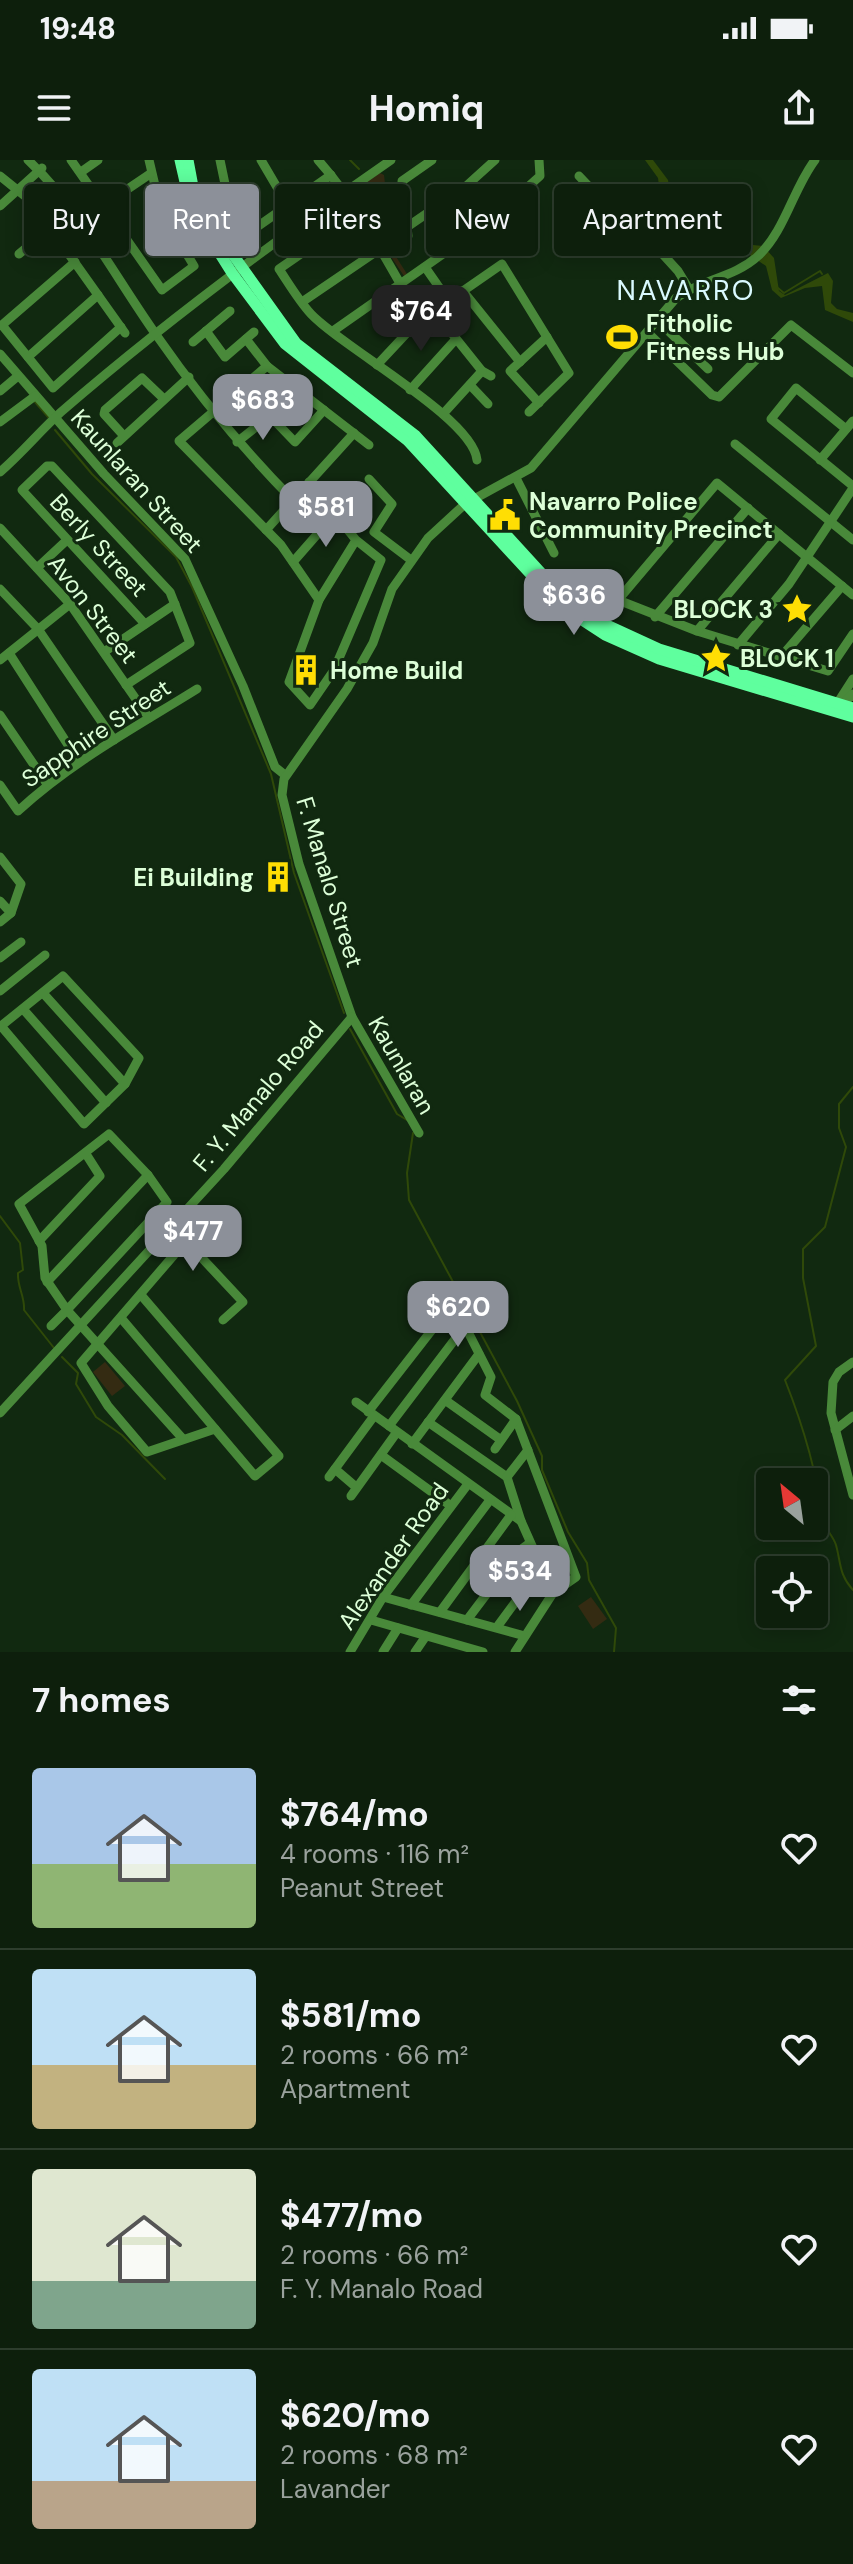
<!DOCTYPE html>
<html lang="en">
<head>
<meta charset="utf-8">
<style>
  body { margin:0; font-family:"DM Sans",sans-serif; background:#1b2c1a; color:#f1f3f6; height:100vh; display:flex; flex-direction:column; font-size:30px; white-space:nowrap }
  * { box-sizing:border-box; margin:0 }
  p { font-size:26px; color:#9aa29d }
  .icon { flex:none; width:44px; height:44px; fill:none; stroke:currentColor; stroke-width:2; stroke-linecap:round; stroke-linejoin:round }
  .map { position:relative; height:1492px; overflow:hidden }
  .sheet { display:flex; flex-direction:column; background:#0d1f0c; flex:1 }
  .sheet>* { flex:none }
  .hud { position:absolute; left:24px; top:24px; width:806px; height:72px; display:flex; gap:16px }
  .needle { width:52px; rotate:331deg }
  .controls { position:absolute; left:756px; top:1308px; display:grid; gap:16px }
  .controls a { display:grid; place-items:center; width:72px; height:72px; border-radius:8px; background:#0d1f0c; box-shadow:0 4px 20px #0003,0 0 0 2px #2d3d2d; font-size:40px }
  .price { position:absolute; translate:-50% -68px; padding:0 18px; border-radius:16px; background:#8c9099; color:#fff; font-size:26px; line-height:52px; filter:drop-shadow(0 2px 4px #0008) }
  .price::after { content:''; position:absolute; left:50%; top:48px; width:24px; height:18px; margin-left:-12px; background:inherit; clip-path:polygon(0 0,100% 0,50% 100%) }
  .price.selected { background:#222; color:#fff }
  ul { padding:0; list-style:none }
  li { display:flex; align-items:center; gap:24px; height:200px; padding:0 32px }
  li+li { border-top:2px solid #2d3d2d }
  li span { display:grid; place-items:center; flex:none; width:224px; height:160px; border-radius:8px; color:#555 }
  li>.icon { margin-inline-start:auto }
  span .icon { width:96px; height:96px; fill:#fffc; stroke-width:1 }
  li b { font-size:34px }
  h2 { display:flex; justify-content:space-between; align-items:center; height:96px; padding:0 32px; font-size:34px }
  .chip { padding:0 28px; border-radius:8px; background:#0d1f0c; box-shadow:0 4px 20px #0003,0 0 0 2px #2d3d2d; font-size:28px; line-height:72px }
  .chip.selected { background:#8c9099; color:#fff }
  .status { display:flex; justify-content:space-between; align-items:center; height:56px; padding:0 40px; background:#0d1f0c; direction:ltr }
  .status svg { height:22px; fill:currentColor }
  header { display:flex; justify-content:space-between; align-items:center; height:104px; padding:0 32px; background:#0d1f0c; font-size:36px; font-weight:800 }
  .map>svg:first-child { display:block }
</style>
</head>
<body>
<div class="status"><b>19:48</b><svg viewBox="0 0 49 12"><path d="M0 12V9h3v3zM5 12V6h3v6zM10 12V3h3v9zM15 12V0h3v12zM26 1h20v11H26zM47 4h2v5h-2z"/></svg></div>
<header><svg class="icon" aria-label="menu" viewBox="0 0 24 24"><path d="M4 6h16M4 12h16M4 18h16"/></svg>Homiq<svg class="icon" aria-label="share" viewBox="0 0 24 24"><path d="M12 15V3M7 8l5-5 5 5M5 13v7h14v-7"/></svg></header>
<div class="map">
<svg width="853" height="1492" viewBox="0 0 853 1492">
  <rect width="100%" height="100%" fill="#112910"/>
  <g fill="#342b12">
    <polygon points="380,13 384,15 393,92 407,114 404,116 351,37 351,33"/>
    <polygon points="105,1202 125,1226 112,1236 93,1212"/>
    <polygon points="591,1437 607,1459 593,1469 578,1446"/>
  </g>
  <polygon fill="#2f4909" points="645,0 653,0 668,20 671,37 715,70 743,84 763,86 774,98 779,131 785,135 828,113 833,121 831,143 837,149 853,153 853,162 825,150 822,126 805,128 781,138 772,130 766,106 696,58 661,41 658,18"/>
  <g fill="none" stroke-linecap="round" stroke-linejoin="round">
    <g stroke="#2f4909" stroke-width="2">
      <polyline points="350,0 359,9"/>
      <polyline points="694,51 726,76 750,84"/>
      <polyline points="778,128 784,133 820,111 822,114"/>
      <polyline points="35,242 48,257"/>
      <polyline points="55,270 92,314 176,397 192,427 271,614 294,713 344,853"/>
      <polyline points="350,869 397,954 407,960"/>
      <path d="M853 927 839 944V968L846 987 825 1067 803 1089V1118L816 1186 785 1220C802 1263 817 1312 822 1357 823 1367 833 1375 836 1385 841 1403 839 1415 853 1430"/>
      <polyline points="413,973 407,1013 409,1040 517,1241 542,1296 542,1310 568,1372 587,1403 589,1420 616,1468 614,1492"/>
      <path d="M0 1056 20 1083 23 1110 18 1113C17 1127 25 1136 24 1150L54 1188"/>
      <polyline points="62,1197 78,1213 76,1224 96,1257 122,1275 165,1319"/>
    </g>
    <g stroke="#49893a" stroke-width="9">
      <path d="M28 0C81 50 115 117 157 176 198 235 243 289 293 340"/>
      <polyline points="71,0 162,130 194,106 161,51 149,0"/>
      <polyline points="220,0 225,24 254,69 331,15"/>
      <polyline points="261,0 288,46"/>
      <path d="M318 0C361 48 390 108 423 163L446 166 482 211 491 216"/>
      <polyline points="81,12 98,0"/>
      <polyline points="0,16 31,41 125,173"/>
      <polyline points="579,16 618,57 647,77 678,111 689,129"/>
      <polyline points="104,45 150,14"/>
      <polyline points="0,46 42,8"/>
      <path d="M357 55 279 109C289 124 299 141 311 154 343 188 473 258 477 300"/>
      <polyline points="407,67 464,28 495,0"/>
      <polyline points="408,76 402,21 432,0"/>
      <polyline points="19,94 50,68"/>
      <polyline points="75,102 2,165 53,228 121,167"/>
      <polyline points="425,107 441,130 463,131 520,202"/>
      <polyline points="463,131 502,104 569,213 529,252"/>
      <polyline points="302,142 380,89"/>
      <polyline points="657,160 708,209"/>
      <polyline points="206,171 225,197 254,172"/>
      <polyline points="333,171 490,61 540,16 539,0"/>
      <polyline points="647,172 712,235 719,237 791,165 853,213"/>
      <polyline points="246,179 267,206 369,285"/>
      <polyline points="193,182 230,151"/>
      <polyline points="0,194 104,314 185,399 243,526 275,607 285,615"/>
      <polyline points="28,197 98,135"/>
      <polyline points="377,205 420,159"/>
      <polyline points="267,206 179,281 281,385 319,440"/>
      <polyline points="470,225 488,244"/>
      <polyline points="410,230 456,179"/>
      <polyline points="0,231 18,216"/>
      <polyline points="539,243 510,211 547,177"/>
      <polyline points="443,254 482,211"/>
      <polyline points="0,262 35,236"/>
      <polyline points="846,269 796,228 771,259 853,326"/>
      <polyline points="124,276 104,254 105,250 142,218 164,239"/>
      <polyline points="237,282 270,256 295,282 324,250"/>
      <polyline points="117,283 189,217"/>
      <polyline points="735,284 853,380"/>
      <polyline points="820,300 853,261"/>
      <path d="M0 312C22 293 40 271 61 252 166 161 277 79 391 0"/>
      <polyline points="516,318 554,393"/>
      <polyline points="369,319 392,344 374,372 411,400"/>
      <polyline points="309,322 356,380 381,400 334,510 310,545 289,522 319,440 356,380"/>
      <polyline points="0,368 70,444 149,558"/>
      <polyline points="266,370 354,273"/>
      <polyline points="293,402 335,354"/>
      <polyline points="37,408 67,380"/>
      <polyline points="0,429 38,469 114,580"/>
      <polyline points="853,435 717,323 618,440 697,471 828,511 853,474"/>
      <polyline points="655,457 748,348"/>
      <polyline points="697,471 779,374"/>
      <polyline points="738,485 789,424 853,328"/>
      <polyline points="104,492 175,444"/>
      <polyline points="9,493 79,602"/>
      <polyline points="781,497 842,426"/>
      <polyline points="0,500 70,444"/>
      <polyline points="126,525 190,483 170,432 52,306 47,306 22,330 145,464"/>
      <polyline points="835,547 853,519"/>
      <polyline points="839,548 853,534"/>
      <polyline points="0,555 47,624"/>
      <path d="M0 625 18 651C71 602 136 567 197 529"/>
      <polyline points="0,697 21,724 11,753 0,762"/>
      <polyline points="0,741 11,753"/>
      <polyline points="0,798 21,782"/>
      <polyline points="0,831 45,795"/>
      <polyline points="43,833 125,924"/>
      <polyline points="23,849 106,943"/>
      <polyline points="0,866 1,866 84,964 125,924 139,898 63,816 1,866"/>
      <path d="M419 973 352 857 299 704 282 635 284 619 347 529 373 483 392 429 428 378 465 344 531 308 676 138C702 119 734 118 758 96 785 71 793 29 815 0"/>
      <polyline points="172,1066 243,1142 223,1160"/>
      <polyline points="39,1081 100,1016 86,994"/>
      <polyline points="174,1095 81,1203 108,1246 147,1292 215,1269"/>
      <polyline points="47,1122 148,1015"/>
      <polyline points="423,1135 442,1153"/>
      <polyline points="121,1158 255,1316 279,1296 141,1135"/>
      <polyline points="51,1166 67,1150 167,1042 148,1015 109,974 19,1044 42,1086 45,1118 67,1150 183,1279"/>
      <polyline points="853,1202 839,1212 833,1222 831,1253 853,1335"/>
      <polyline points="445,1240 501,1280"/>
      <polyline points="356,1242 521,1361"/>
      <polyline points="368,1252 449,1148 465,1166 491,1217 485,1235 516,1259 576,1417 553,1433 515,1492"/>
      <polyline points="0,1253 224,1009 352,857"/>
      <polyline points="428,1262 507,1317 521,1361 553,1433"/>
      <polyline points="389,1266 465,1166"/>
      <polyline points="835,1270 853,1256"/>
      <polyline points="412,1284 479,1194"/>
      <polyline points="495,1289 516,1259"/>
      <polyline points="381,1295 451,1346"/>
      <polyline points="335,1309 356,1327"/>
      <polyline points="329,1317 374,1256"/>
      <polyline points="507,1317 528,1290"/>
      <polyline points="351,1336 397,1272"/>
      <polyline points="383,1437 525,1476"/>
      <polyline points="411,1445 490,1340"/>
      <polyline points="440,1452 511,1355"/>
      <polyline points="371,1460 483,1492"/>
      <polyline points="467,1460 519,1391 530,1383"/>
      <polyline points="497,1467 530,1422 544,1415"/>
      <polyline points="350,1492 383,1437 468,1324"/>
      <polyline points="383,1492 398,1468"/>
      <polyline points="415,1492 426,1476"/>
    </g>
    <g stroke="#5fff9e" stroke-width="11">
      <polyline points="180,0 191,48 232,113 285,184 408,281 559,445 605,475 659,499 853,557"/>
      <polyline points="188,0 194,32 204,54 296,183 415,275 564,438 609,466 659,489 853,548"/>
    </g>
  </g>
  <defs>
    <symbol id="stadium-bare" viewBox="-9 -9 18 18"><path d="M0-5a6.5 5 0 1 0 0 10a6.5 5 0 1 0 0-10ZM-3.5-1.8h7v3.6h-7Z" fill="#ffde04" stroke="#112910" stroke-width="2.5" paint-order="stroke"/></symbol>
    <symbol id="civic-bare" viewBox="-9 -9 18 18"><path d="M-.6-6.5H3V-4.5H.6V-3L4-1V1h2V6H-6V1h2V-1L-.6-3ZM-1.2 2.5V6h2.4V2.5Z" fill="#ffde04" stroke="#112910" stroke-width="2.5" paint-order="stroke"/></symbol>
    <symbol id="sight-bare" viewBox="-9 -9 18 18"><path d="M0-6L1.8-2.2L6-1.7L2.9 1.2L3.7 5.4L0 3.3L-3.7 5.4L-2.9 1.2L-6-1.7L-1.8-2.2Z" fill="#ffde04" stroke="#112910" stroke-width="2.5" paint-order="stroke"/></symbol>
    <symbol id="building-bare" viewBox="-9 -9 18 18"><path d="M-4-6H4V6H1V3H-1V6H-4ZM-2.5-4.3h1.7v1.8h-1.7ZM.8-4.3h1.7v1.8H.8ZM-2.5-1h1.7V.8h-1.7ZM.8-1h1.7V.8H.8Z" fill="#ffde04" stroke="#112910" stroke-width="2.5" paint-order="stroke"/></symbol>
  </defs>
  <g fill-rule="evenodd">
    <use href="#stadium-bare" x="600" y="155" width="44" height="44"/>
    <use href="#civic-bare" x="483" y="333" width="44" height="44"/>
    <use href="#sight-bare" x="775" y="427" width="44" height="44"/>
    <use href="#sight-bare" x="694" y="476" width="44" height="44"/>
    <use href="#building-bare" x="284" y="488" width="44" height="44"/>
    <use href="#building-bare" x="256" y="695" width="44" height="44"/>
  </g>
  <g text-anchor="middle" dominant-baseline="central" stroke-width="6" stroke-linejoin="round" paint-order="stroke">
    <g font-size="24" font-weight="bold" fill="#ddffd8" stroke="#112910" text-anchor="start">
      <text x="646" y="163">Fitholic<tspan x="646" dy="28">Fitness Hub</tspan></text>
      <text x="529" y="341">Navarro Police<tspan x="529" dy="28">Community Precinct</tspan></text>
      <text x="773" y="449" text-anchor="end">BLOCK 3</text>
      <text x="740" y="498">BLOCK 1</text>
      <text x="330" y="510">Home Build</text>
      <text x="254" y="717" text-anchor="end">Ei Building</text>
    </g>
    <g font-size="24" fill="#ddffd8" stroke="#112910">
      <text transform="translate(137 321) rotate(48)">Kaunlaran Street</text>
      <text transform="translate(99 385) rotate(47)">Berly Street</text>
      <text transform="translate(93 449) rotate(52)">Avon Street</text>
      <text transform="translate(96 573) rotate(-34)">Sapphire Street</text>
      <text transform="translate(330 722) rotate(73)">F. Manalo Street</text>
      <text transform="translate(402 905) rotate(60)">Kaunlaran</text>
      <text transform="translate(258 936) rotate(-50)">F. Y. Manalo Road</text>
      <text transform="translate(393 1396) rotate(-55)">Alexander Road</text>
    </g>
    <g font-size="28" letter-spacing="2" fill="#dafaff" stroke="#112910">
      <text x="686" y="130">NAVARRO</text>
    </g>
  </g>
</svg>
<div class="controls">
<a><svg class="needle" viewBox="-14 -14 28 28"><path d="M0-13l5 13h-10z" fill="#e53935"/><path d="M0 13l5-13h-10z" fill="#9aa29d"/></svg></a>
<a><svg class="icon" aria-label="locate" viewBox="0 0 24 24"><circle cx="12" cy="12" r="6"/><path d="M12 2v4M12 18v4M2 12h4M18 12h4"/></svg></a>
</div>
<b class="price selected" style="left:421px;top:193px">$764</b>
<b class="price" style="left:263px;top:282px">$683</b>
<b class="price" style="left:326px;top:389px">$581</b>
<b class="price" style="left:574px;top:477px">$636</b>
<b class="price" style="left:193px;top:1113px">$477</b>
<b class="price" style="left:458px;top:1189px">$620</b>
<b class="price" style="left:520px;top:1453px">$534</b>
<div class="hud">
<a class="chip">Buy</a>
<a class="chip selected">Rent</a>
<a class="chip">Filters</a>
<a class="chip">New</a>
<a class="chip">Apartment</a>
</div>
</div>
<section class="sheet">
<h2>7 homes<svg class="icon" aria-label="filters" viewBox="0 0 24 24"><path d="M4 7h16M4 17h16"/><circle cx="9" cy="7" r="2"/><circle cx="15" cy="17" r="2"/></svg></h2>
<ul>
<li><span style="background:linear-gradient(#a9c7e8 60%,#8fb573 0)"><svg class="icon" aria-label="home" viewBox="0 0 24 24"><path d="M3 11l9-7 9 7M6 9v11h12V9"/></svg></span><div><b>$764/mo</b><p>4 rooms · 116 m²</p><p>Peanut Street</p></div><svg class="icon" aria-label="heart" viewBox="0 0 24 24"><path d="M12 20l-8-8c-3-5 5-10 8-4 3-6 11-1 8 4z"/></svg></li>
<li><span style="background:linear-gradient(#bfe0f5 60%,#c2b280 0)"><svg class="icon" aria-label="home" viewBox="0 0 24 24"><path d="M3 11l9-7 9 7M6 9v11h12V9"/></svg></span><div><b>$581/mo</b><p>2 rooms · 66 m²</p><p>Apartment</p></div><svg class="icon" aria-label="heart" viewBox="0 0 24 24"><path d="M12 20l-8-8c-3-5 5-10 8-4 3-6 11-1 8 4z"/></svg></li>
<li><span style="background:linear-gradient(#dfe7d0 70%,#7fa58c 0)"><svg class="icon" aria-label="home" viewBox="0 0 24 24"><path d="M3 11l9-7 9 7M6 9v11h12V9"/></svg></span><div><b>$477/mo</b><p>2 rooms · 66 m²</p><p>F. Y. Manalo Road</p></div><svg class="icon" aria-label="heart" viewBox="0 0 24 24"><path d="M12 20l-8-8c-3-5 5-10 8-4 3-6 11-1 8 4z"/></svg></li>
<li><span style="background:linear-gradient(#bfe0f5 70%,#b9a48a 0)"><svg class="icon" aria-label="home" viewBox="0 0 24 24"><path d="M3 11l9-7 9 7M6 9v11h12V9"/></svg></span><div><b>$620/mo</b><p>2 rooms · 68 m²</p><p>Lavander</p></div><svg class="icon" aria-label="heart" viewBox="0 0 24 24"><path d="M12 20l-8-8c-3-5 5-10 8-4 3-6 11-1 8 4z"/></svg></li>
</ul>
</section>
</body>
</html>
